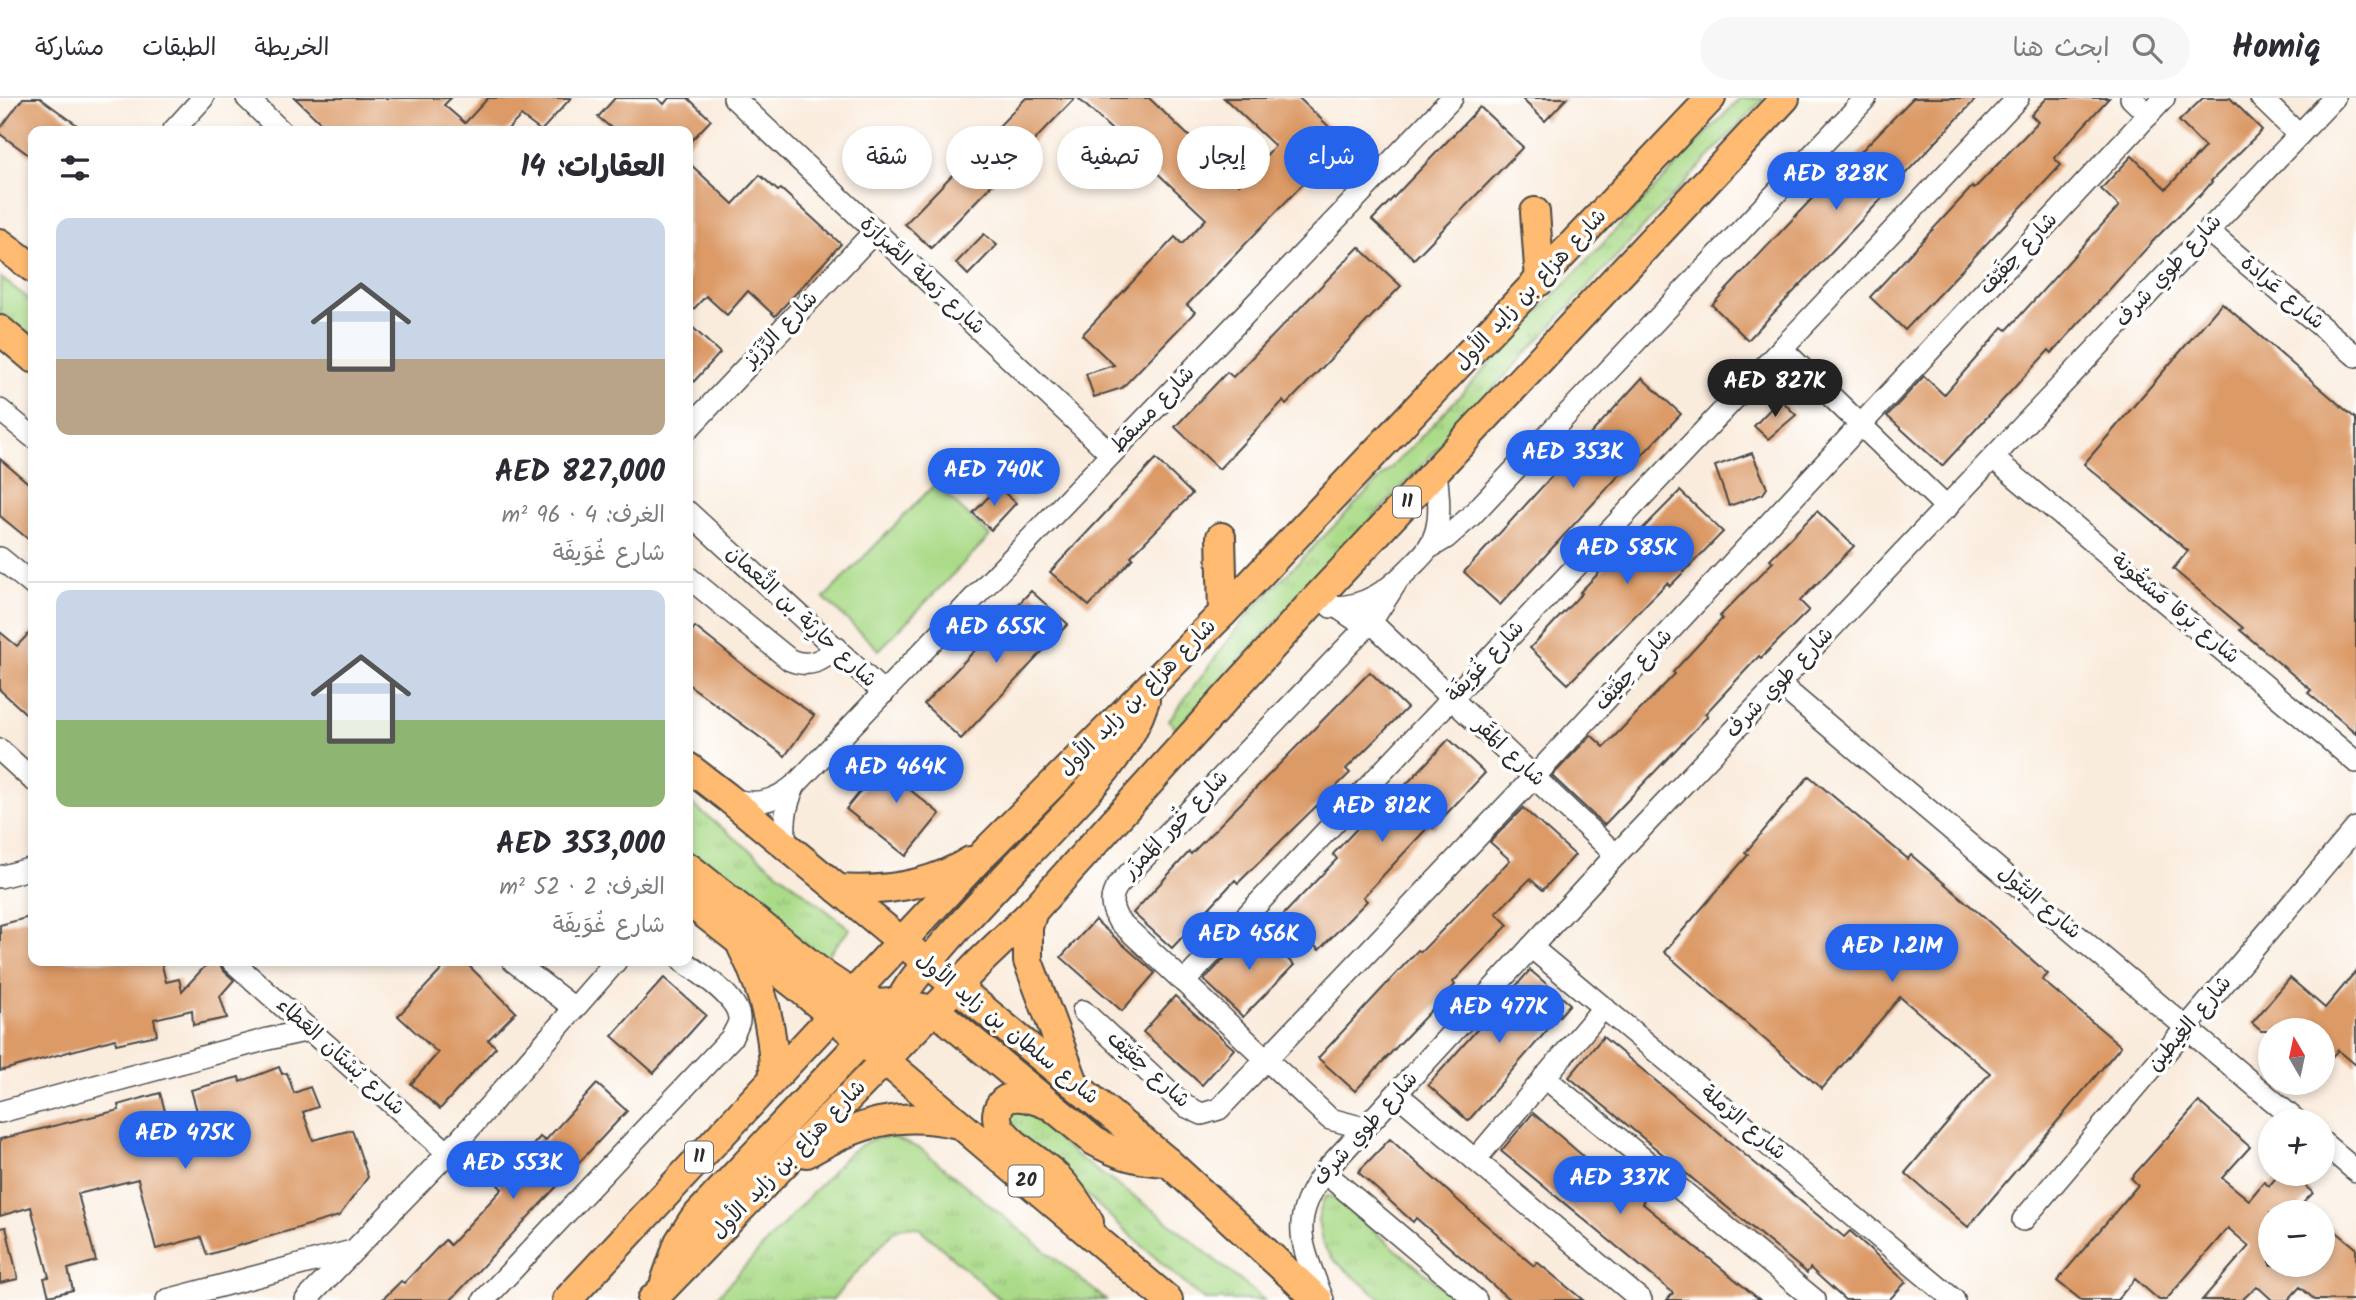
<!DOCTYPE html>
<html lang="ar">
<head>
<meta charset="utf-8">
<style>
  body { margin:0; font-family:Kalam,"Playpen Sans Arabic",sans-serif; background:#f7f7f7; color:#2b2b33; direction:rtl; height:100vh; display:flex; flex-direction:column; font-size:26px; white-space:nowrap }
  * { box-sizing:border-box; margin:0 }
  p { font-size:23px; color:#7c7c81 }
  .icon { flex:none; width:38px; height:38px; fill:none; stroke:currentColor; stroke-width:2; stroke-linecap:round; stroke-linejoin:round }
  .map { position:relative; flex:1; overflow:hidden; direction:ltr }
  .sheet { position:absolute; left:28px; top:28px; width:665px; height:840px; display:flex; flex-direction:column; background:#fff; border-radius:14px; box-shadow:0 4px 10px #0003; direction:rtl }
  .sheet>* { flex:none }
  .guide { position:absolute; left:714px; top:28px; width:665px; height:63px; direction:rtl; display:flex; gap:14px }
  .needle { width:46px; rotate:351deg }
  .controls { position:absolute; left:2258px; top:920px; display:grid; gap:14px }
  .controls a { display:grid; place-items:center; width:77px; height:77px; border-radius:50%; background:#fff; box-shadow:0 4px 10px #0003; font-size:35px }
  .price { position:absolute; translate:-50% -60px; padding:0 16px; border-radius:24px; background:#2563eb; color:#fff; font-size:23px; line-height:46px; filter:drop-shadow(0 2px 4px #0008) }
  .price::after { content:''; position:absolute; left:50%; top:42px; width:21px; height:16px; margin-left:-10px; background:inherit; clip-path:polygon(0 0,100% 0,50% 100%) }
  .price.active { background:#222; color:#fff }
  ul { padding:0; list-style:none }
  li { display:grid; align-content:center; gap:14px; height:371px; padding:0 28px }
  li+li { border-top:2px solid #e1e1e2 }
  li span { display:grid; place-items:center; height:217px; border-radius:14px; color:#555 }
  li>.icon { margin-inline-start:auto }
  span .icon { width:126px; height:126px; fill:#fffc; stroke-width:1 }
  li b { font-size:30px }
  h2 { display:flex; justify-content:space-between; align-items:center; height:84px; padding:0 28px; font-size:30px }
  .pill { padding:0 24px; border-radius:32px; background:#fff; box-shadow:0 4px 10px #0003; font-size:24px; line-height:63px }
  .pill.active { background:#2563eb; color:#fff }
  header { display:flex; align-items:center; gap:42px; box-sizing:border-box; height:98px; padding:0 35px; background:#fff; border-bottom:2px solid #e1e1e2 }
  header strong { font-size:33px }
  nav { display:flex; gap:38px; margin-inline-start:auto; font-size:24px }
  .search { width:490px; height:63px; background:#f7f7f7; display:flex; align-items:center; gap:18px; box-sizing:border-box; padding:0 24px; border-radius:38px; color:#7c7c81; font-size:26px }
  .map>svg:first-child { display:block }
</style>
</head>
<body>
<header>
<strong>Homiq</strong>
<div class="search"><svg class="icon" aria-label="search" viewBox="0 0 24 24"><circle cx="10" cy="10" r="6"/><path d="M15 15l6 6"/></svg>ابحث هنا</div>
<nav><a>الخريطة</a><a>الطبقات</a><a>مشاركة</a></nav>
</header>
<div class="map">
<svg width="2356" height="1202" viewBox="0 0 2356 1202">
  <defs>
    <pattern id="grass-tufts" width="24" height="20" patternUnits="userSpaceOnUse" patternTransform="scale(1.75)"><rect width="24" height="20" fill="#abdb89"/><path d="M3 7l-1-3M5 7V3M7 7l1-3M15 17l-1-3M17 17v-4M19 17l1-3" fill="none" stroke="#93bc76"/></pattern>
  </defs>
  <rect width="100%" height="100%" fill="#fff"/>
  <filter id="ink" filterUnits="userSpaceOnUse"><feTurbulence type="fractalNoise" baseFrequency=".0143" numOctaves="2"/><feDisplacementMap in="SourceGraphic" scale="14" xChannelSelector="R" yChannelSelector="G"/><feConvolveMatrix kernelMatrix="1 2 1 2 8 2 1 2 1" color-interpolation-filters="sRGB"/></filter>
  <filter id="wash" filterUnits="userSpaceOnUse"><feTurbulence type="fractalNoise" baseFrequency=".00686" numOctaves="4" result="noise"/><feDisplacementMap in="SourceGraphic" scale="28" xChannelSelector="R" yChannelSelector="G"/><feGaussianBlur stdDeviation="1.57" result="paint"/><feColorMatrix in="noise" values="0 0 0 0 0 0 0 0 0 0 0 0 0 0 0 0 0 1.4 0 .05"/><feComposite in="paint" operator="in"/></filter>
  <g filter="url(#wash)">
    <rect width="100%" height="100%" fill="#faecdd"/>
    <g fill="url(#grass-tufts)" stroke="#6b835a" stroke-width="2">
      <polygon points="1740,0 1764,0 1176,631 1169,622 1248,516 1418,342"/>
      <polygon points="0,179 33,204 33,244 0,216"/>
      <polygon points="688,703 850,831 824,861 688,754"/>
      <path d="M1009 1010H1021L1082 1062 1160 1117 1264 1202H1204C1137 1146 1075 1084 1009 1027Z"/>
      <path d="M892 1039 921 1051 1106 1202H1001L919 1130C907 1127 900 1128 891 1136L832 1202H714L848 1056 871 1041Z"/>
      <polygon points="1327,1098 1333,1099 1457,1202 1382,1202 1334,1162 1327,1153 1322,1144 1318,1122 1323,1102"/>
    </g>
    <polygon fill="#abdb89" stroke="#6b835a" stroke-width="2" points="935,386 990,438 879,552 824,500"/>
    <g id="blocks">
      <g fill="#db9a66">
        <polygon points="23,0 40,0 85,33 33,33 33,60 0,36 0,31"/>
        <polygon points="295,0 451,0 444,7 465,25 488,0 571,0 541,33 521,18 506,33 329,33"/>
        <polygon points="615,0 657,0 664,6 669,0 688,0 711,22 688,46 688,33 615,33 598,19"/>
        <polygon points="1026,0 1075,0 931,150 905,126"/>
        <polygon points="1078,0 1149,0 1239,86 1275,48 1224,0 1299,0 1344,43 1187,207 1195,214 1122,290 1094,299 1086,276 1114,267 1082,237 1175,139 1182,146 1206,121"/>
        <polygon points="1521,0 1567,0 1545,23"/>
        <polygon points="1913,0 1977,0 1748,242 1712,207 1836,75 1838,77"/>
        <polygon points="2047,0 2109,0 2054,60 2061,67 1905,232 1870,199 1972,89 1974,91 2038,24 2031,17"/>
        <polygon points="2203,0 2230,0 2262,32 2211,83 2212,84 2199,99 2198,98 2155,141 2052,255 2049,252 1942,368 1887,318 1924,278 1944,297 2003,229 2007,232 2119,108 2101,91 2132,58 2166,91 2205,49 2179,23"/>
        <polygon points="1480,9 1523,49 1414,161 1372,122"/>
        <polygon points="688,64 733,106 760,77 778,93 781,91 841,146 775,218 748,193 727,217 706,198 688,217"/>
        <polygon points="984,136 997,147 968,177 956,165"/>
        <polygon points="1359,149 1401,188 1286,307 1283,303 1219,371 1175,329 1227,274 1233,279"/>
        <polygon points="2222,205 2356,321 2356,635 2308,595 2311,592 2240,532 2243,530 2173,471 2188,453 2084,366"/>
        <polygon points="688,225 720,255 688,290"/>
        <polygon points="1642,280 1681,316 1626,374 1624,372 1500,507 1464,474"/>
        <polygon points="1780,301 1796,317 1768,341 1754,328"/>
        <polygon points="1752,355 1767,390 1763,396 1729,408 1715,368"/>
        <polygon points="0,361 33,389 33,445 0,418"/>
        <polygon points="1156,361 1192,396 1131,458 1133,460 1089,508 1050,474"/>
        <polygon points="998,389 1016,405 991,432 973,415"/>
        <polygon points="1680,393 1723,434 1670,488 1667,485 1568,586 1530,550 1582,495 1580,494"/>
        <polygon points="1817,413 1854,448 1800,503 1809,512 1761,560 1759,558 1705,616 1708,618 1604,727 1552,678 1591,637 1604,649 1675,576 1673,574 1722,521 1720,518 1773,464 1770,461"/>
        <polygon points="1031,493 1068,526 961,641 924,606"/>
        <polygon points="695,529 753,575 814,617 785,658 688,586 688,539"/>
        <polygon points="33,531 33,622 0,592 0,534 17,548"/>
        <polygon points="1370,574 1407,610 1346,671 1350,675 1238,785 1235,782 1172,850 1133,815 1189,754 1191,756"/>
        <polygon points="1449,641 1485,675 1433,730 1430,727 1363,799 1367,803 1319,852 1283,817 1337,761 1333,756 1379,707 1383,711"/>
        <polygon points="911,652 929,669 909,691 940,716 906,758 846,711 881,668 889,675"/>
        <polygon points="1809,678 1908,761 1911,757 1980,816 2048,876 2042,882 2121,948 1968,1129 1905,1075 1990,975 1900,899 1822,991 1664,854 1748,757 1745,755"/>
        <polygon points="1523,710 1575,757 1543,792 1530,781 1496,815 1508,827 1453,884 1455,887 1355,993 1318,960 1418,852 1421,854 1510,762 1490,744"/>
        <polygon points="33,818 33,863 161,863 166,884 179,881 182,893 210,863 218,863 223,872 234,882 220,898 227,920 193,927 192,912 154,921 157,937 116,946 115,941 0,973 0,827"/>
        <polygon points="1095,822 1155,875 1122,913 1061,859"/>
        <polygon points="1254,829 1294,867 1243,919 1204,882"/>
        <polygon points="450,863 464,863 516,914 488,942 496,949 440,1011 411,986 438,955 398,918"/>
        <polygon points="1530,872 1570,906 1468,1023 1428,987"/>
        <polygon points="2356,873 2356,967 2338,952 2322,970 2322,933 2261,933 2252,925 2290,880 2325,910"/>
        <polygon points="664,880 706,917 654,975 612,938"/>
        <polygon points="1175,898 1234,951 1202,987 1143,934"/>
        <polygon points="1603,939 1844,1139 1850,1133 1906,1184 1889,1202 1845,1202 1810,1170 1807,1175 1569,979"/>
        <polygon points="279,969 282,976 287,975 294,995 310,989 318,1009 303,1014 313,1042 352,1032 368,1079 339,1118 207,1157 201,1139 156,1151 138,1081 78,1096 96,1163 68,1171 73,1192 49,1198 44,1180 49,1179 31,1109 0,1118 0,1041 119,1012 118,1007 160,995 173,1042 203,1034 191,992 239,979 240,984"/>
        <polygon points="597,986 627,1013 451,1202 382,1202 401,1183 404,1185 445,1142 450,1147 502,1091 498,1087 540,1039 545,1043"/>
        <polygon points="2199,1004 2250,1049 2222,1080 2249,1102 2264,1084 2269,1088 2279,1076 2292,1076 2313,1095 2293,1115 2270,1115 2270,1167 2322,1167 2322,1135 2328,1127 2356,1150 2356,1202 2315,1202 2300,1189 2288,1202 2272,1202 2257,1188 2242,1202 2202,1202 2249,1148 2228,1130 2166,1202 2159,1202 2135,1181 2117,1202 2081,1202 2057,1183 2138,1087 2131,1080"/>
        <polygon points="1533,1015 1590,1064 1593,1061 1644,1102 1642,1105 1760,1202 1667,1202 1673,1195 1501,1053"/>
        <polygon points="1390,1041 1462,1106 1534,1168 1537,1164 1583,1202 1510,1202 1416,1120 1413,1124 1358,1074"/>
        <polygon points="6,1129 18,1181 0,1185 0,1130"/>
      </g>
    </g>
  </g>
  <g filter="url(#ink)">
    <use href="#blocks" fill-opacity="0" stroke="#4a4846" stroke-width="2"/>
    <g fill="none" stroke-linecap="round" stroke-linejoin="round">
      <defs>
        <g id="minor">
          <polyline points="247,0 281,33"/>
          <polyline points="734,0 1111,356"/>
          <polyline points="2131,0 2149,17"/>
          <polyline points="2261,0 2299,37"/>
          <polyline points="173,33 203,0"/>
          <polyline points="2208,133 2356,258"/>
          <polyline points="1782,251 1947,410"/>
          <polyline points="0,312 33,339"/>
          <polyline points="688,331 874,134"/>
          <polyline points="1993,360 2356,664"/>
          <polyline points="688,414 884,595"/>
          <polyline points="1431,449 1446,440 1471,418 1866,0"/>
          <polyline points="0,460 33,487"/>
          <path d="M688 479 790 562C809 570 822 563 837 550"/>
          <path d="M1331 509C1365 510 1389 492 1411 469 1422 458 1432 449 1436 433 1441 415 1438 392 1436 373"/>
          <polyline points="1337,509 1353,520 1371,524 1616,757"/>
          <polyline points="1779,586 2298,1024"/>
          <polyline points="0,652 33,682"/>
          <path d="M728 700C754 709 775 704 796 686L1452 0"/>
          <path d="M786 749C783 726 785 708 795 687"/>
          <polyline points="0,779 33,770"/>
          <polyline points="1531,849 1954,1202"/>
          <polyline points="232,863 448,1055"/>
          <polyline points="513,863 574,910"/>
          <polyline points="1184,884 2018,0"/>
          <polyline points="1083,913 1185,1008 1202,1016 1219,1011 1534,679 2164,0"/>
          <polyline points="1544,979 1815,1202"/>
          <polyline points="1397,996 1641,1202"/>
          <polyline points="0,1014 268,941 310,932"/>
          <path d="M1364 1030 1330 1021 1118 822C1111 809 1109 800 1118 787L1371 524 1396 485"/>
          <polyline points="2322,1044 2356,1073"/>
          <polyline points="1475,1062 1604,909"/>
          <polyline points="1324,1074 1476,1202"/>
          <polyline points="2023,1122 2356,730"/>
          <polyline points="167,1202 352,1153"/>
          <polyline points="306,1202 448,1055 616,863"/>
          <path d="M484 1202 732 939C734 934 738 928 739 923 741 900 699 875 683 863"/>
          <path d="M1323 1202C1303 1148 1287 1125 1324 1074L1616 757 2334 0"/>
        </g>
        <g id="major">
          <polyline points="1535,114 1540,183"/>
          <polyline points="0,145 33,170"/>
          <polyline points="0,232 33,260"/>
          <polyline points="1221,439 1223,515"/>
          <polyline points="688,669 727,699 1168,1064 1318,1202"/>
          <polyline points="688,769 825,878 852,896 868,900"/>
          <path d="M838 791C884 794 930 788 970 763"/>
          <polyline points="688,803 798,889 1168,1202"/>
          <polyline points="1033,813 1028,829 1028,863 1074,985"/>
          <path d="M742 849C763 890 774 932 774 978"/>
          <path d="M835 917 873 906 894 905 935 912 1094 1043C1118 1057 1140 1063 1168 1064"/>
          <path d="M885 963C889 944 890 924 899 906 909 883 927 866 943 847 979 805 1018 766 1056 726 1091 690 1129 652 1145 602"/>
          <path d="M1046 1006C1031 1000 1005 991 998 1012 996 1018 997 1023 999 1028 1011 1048 1041 1063 1057 1079 1070 1092 1080 1108 1089 1124"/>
          <path d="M807 1055C858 1025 899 1012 958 1026"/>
          <polyline points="665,1184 679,1144 693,1122 875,929"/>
          <polyline points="567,1202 987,752 1223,515 1711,0"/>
          <polyline points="652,1202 981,863 1033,813 1308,509 1785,0"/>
        </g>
      </defs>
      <use href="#minor" stroke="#4a4846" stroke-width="24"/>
      <use href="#major" stroke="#4a4846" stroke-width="32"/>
      <use href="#minor" stroke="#fff" stroke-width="21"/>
      <use href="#major" stroke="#ffbb71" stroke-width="28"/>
    </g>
  </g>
  <g text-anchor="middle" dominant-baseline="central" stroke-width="7" stroke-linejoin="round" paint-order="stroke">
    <g fill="#fff" stroke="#6b6b6b" stroke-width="2">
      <rect x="1393" y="388.5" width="28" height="31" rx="5"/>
      <rect x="685" y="1043.5" width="28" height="31" rx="5"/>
      <rect x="1008.5" y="1067.5" width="35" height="31" rx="5"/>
    </g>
    <g font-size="19" font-weight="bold" fill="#2b2b2b">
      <text x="1407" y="404">11</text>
      <text x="699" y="1059">11</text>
      <text x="1026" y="1083">20</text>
    </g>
    <g font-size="21" fill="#2b2b2b" stroke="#fff">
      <text transform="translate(2019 156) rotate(-47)">شارع حِفَيّف</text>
      <text transform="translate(2169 173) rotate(-47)">شارع طوي شرف</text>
      <text transform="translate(922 178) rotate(43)">شارع رَملة الصَّرَارَة</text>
      <text transform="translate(1531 192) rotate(-47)">شارع هزاع بن زايد الأول</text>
      <text transform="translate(2282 195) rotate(40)">شارع عَرادة</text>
      <text transform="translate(781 232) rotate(-46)">شارع الرِّزَيْز</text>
      <text transform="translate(1153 312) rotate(-46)">شارع مسقط</text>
      <text transform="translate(2175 511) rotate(40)">شارع بَرقا مَشغُونة</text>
      <text transform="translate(801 519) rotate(43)">شارع حارِثة بن النُّعمان</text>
      <text transform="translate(1486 564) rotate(-47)">شارع غُوَيفَة</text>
      <text transform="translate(1634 572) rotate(-47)">شارع حِفَيّف</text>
      <text transform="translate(1780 585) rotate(-46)">شارع طوي شرف</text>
      <text transform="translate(1138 600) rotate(-45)">شارع هزاع بن زايد الأول</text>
      <text transform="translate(1509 655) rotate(43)">شارع المَقَر</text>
      <text transform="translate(1176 727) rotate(-46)">شارع خُور المَمزَر</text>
      <text transform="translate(2039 805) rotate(40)">شارع البَتُول</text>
      <text transform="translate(2190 926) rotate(-50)">شارع الغِيطين</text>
      <text transform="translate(1007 931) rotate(39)">شارع سلطان بن زايد الأول</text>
      <text transform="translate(340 959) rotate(42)">شارع بُسْتَان العَطاء</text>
      <text transform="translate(1148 972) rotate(42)">شارع حِفَيّف</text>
      <text transform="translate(1743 1025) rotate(40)">شارع الرّملة</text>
      <text transform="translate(1366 1031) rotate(-48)">شارع طوي شرف</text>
      <text transform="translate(789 1062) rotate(-46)">شارع هزاع بن زايد الأول</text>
    </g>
  </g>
</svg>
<div class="controls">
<a><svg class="needle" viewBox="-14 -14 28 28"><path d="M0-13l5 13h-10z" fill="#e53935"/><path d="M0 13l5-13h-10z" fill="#7c7c81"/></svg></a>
<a>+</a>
<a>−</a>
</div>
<b class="price" style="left:1836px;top:114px">AED 828K</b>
<b class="price active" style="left:1775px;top:321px">AED 827K</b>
<b class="price" style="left:1573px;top:392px">AED 353K</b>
<b class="price" style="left:994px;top:410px">AED 740K</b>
<b class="price" style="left:1627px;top:488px">AED 585K</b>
<b class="price" style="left:996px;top:567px">AED 655K</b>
<b class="price" style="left:896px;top:707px">AED 464K</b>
<b class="price" style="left:1382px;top:746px">AED 812K</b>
<b class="price" style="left:1249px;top:874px">AED 456K</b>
<b class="price" style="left:1892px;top:886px">AED 1.21M</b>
<b class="price" style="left:1499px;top:947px">AED 477K</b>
<b class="price" style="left:185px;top:1073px">AED 475K</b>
<b class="price" style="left:513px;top:1103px">AED 553K</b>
<b class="price" style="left:1620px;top:1118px">AED 337K</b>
<div class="guide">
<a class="pill active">شراء</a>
<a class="pill">إيجار</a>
<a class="pill">تصفية</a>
<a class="pill">جديد</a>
<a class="pill">شقة</a>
</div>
<section class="sheet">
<h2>العقارات: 14<svg class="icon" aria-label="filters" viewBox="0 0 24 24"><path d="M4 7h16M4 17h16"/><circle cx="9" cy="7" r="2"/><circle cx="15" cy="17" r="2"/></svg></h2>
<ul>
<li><span style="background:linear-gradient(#c9d6e8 65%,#b9a48a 0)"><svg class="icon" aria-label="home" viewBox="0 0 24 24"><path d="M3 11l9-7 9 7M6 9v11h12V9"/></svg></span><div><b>AED 827,000</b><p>الغرف: 4 · 96 m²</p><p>شارع غُوَيفَة</p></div></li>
<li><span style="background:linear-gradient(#c9d6e8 60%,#8fb573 0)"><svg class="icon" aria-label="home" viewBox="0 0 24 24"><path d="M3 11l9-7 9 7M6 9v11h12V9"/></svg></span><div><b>AED 353,000</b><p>الغرف: 2 · 52 m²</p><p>شارع غُوَيفَة</p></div></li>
</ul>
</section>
</div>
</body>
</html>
